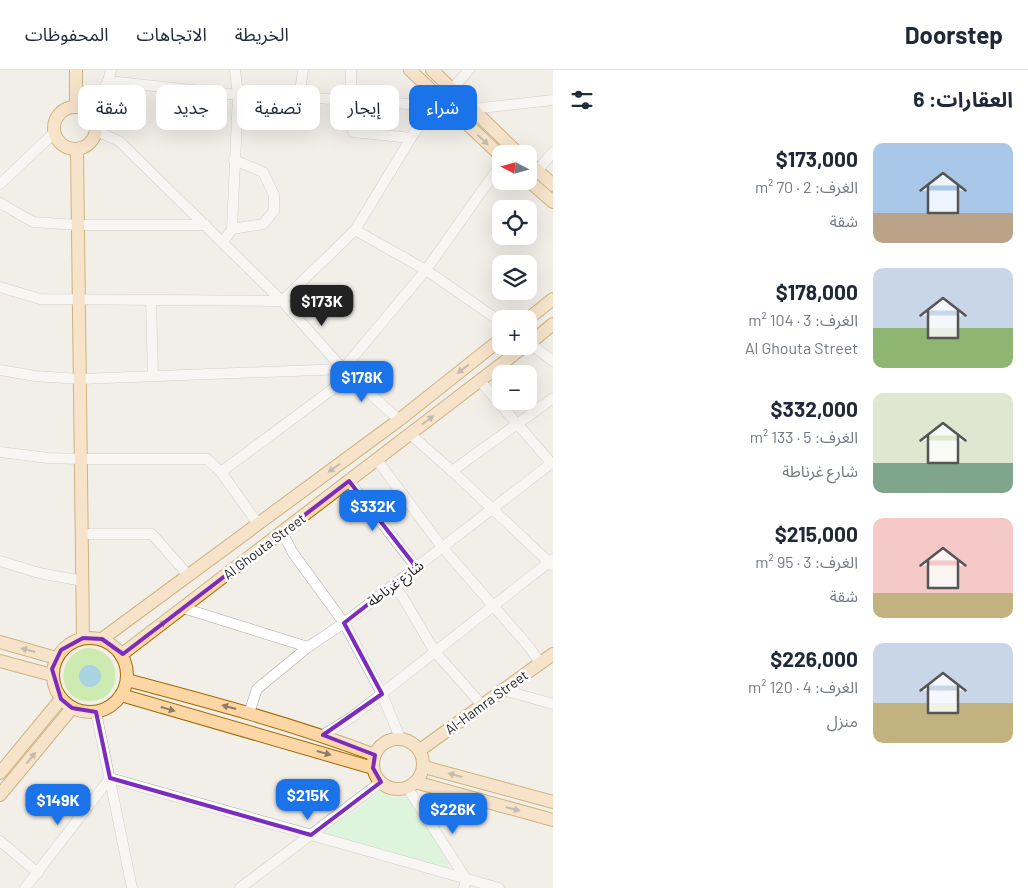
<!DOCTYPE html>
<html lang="ar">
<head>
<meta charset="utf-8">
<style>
  body { margin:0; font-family:Barlow,"Noto Sans Arabic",sans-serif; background:#f6f6f7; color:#1f2937; direction:rtl; height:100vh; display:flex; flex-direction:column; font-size:19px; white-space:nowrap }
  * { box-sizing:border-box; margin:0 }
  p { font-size:16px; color:#747a83 }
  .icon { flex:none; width:28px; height:28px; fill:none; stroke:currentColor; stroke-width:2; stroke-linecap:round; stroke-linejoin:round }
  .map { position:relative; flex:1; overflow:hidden; direction:ltr }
  .panel { display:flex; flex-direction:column; background:#fff; width:475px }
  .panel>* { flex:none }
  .banner { position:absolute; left:15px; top:15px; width:462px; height:45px; direction:rtl; display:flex; gap:10px }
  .needle { width:32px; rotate:276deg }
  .tools { position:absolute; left:492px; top:75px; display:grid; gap:10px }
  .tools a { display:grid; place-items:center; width:45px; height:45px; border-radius:10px; background:#fff; box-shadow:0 5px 20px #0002; font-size:25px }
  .price { position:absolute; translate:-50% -42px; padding:0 11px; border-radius:10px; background:#1a73e8; color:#fff; font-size:16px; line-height:32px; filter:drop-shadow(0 1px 2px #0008) }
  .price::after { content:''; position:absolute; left:50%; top:30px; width:15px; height:11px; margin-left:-8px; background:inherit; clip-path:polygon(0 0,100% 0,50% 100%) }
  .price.active { background:#222; color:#fff }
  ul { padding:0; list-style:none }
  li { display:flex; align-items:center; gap:15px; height:125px; padding:0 15px }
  li span { display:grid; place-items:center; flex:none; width:140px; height:100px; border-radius:10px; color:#555 }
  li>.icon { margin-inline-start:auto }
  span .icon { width:60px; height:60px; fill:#fffc; stroke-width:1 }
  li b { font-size:21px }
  h2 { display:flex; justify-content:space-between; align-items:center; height:60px; padding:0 15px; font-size:21px }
  .tag { padding:0 18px; border-radius:10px; background:#fff; box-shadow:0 5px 20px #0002; font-size:18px; line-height:45px }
  .tag.active { background:#1a73e8; color:#fff }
  header { display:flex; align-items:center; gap:30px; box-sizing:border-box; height:70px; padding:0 25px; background:#fff; border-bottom:1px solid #e0e1e3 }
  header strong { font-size:24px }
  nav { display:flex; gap:28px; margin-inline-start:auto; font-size:18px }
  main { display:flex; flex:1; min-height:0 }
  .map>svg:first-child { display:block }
</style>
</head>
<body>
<header>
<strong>Doorstep</strong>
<nav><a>الخريطة</a><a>الاتجاهات</a><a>المحفوظات</a></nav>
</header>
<main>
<section class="panel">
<h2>العقارات: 6<svg class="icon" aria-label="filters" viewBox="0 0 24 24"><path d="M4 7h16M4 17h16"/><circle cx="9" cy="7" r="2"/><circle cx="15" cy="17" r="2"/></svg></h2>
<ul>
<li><span style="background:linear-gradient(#a9c7e8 70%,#b9a48a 0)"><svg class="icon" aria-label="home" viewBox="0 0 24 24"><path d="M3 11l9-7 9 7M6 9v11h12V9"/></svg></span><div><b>$173,000</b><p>الغرف: 2 · 70 m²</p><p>شقة</p></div></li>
<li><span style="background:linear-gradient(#c9d6e8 60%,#8fb573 0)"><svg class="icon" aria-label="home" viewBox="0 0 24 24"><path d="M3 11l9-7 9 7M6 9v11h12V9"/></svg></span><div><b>$178,000</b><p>الغرف: 3 · 104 m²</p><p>Al Ghouta Street</p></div></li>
<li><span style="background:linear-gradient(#dfe7d0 70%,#7fa58c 0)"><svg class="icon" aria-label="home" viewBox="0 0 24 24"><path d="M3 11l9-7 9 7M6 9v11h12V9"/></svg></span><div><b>$332,000</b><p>الغرف: 5 · 133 m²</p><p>شارع غرناطة</p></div></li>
<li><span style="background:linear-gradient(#f6c9c9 75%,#c2b280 0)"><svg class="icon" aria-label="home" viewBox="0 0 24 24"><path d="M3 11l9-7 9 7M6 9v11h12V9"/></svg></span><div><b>$215,000</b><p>الغرف: 3 · 95 m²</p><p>شقة</p></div></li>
<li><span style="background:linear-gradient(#c9d6e8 60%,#c2b280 0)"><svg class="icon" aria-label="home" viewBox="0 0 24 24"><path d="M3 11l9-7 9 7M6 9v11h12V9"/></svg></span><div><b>$226,000</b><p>الغرف: 4 · 120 m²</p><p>منزل</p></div></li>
</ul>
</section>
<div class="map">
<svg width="553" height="818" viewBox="0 0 553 818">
  <rect width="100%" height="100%" fill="#f2efe9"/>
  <path fill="#cdebb0" d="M86 578C124 578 125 630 91 631 58 633 53 587 86 578Z"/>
  <polygon fill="#c8facc" points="380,721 393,727 412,726 450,799 323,763"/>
  <circle fill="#aad3df" cx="90" cy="606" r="11"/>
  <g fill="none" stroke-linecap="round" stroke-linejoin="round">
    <defs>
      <g id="minor">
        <polyline points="351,0 351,15 359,30 353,62 411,68"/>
        <polyline points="108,11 238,25 359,30 432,36"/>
        <polyline points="452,19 469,0"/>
        <polyline points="299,28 303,0"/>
        <polyline points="439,28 432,36 411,68 355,160 426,200 501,252"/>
        <polyline points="472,39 553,30"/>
        <polyline points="90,44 108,11 111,0"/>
        <polyline points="537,101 553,82"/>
        <polyline points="0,114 54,63"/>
        <polyline points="0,133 33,152 78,155 206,155"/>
        <polyline points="232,159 263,154 274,141 274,125 263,102 234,90"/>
        <polyline points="355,160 282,231 343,299 399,350"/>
        <polyline points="223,172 232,159 238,25 235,0"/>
        <polyline points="0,217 40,229 282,231 119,71 96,61"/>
        <polyline points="151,231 153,306"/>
        <polyline points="529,273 553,291"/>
        <polyline points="0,300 35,306 80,309 343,299 426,200 501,94"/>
        <polyline points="480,311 553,395"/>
        <polyline points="410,364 452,401 553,328"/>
        <polyline points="0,382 48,388 81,389 207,389 221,402 258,454"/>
        <polyline points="377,390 442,477 530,578 540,593"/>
        <polyline points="452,401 553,496"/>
        <polyline points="221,402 334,318 343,299"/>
        <polyline points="349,411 416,497"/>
        <polyline points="282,462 293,483 344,553 382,624 400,668"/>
        <polyline points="82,464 152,464 188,505"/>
        <polyline points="0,491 39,503 83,511"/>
        <polyline points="393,515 402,526 435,582 482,635"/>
        <polyline points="183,538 308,577"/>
        <polyline points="503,620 553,634"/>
        <polyline points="96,642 132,818"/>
        <polyline points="249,643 257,619 308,577 344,553 553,392"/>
        <polyline points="323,665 352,647 553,489"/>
        <polyline points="407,717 466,809 464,818"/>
        <polyline points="0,771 38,803"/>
        <polyline points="25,818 110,708 499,818"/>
        <polyline points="240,818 381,712"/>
      </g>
      <g id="major">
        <polyline points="76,0 76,37"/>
        <polyline points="410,0 501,86"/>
        <polyline points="432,0 519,84"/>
        <circle cx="75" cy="58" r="21"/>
        <polyline points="77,80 83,568"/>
        <polyline points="529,93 553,115"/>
        <polyline points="529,111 553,132"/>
        <polyline points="528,249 553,229"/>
        <polyline points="529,274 553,254"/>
        <circle cx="90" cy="605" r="37"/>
        <polyline points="102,569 399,350 501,269"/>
        <polyline points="0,572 56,588"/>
        <polyline points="121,585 525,276"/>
        <polyline points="0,591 52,605"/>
        <path d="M127 610C210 632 293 654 375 685"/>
        <polyline points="121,625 373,698"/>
        <circle cx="398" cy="694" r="25"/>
        <polyline points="420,680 553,584"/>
        <polyline points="424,697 553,732"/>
        <polyline points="0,703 61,629"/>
        <polyline points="415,712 553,750"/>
        <polyline points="0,725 72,638"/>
      </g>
    </defs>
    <use href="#minor" stroke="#a9a9a9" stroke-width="11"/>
    <use href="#major" stroke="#a06b00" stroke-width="14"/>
    <use href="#minor" stroke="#fff" stroke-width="10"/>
    <use href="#major" stroke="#fcd6a4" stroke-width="12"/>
  </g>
  <defs><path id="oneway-solid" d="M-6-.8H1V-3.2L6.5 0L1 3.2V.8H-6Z" transform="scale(1.25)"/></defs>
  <g fill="#8f7c63">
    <use href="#oneway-solid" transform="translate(483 70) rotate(43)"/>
    <use href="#oneway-solid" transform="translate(463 299) rotate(142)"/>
    <use href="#oneway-solid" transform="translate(428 350) rotate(-37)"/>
    <use href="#oneway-solid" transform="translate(334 398) rotate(144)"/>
    <use href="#oneway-solid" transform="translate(160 555) rotate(-37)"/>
    <use href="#oneway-solid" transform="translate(28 580) rotate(-165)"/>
    <use href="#oneway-solid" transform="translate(229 637) rotate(-165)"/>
    <use href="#oneway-solid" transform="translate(168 639) rotate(16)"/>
    <use href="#oneway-solid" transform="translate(324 683) rotate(16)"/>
    <use href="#oneway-solid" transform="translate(31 688) rotate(-50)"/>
    <use href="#oneway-solid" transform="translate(455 705) rotate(-165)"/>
    <use href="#oneway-solid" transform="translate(513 739) rotate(15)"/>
  </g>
  <path d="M0 0H553V818H0ZM349 411 416 497 344 553 382 624 323 665 375 685 373 698 381 712 311 765 110 708 96 642 72 638 61 629 52 599 61 580 83 568 102 569 123 584Z" fill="#f2efe9" fill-opacity=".55" fill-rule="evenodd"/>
  <path fill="none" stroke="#7b2cbf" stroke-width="4" stroke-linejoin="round" d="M349 411 416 497 344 553 382 624 323 665 375 685 373 698 381 712 311 765 110 708 96 642 72 638 61 629 52 599 61 580 83 568 102 569 123 584Z"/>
  <g text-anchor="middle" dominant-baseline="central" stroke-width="5" stroke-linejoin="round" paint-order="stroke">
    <g font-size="14" fill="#222" stroke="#fff">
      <text transform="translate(264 476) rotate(-37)">Al Ghouta Street</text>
      <text transform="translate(395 513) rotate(-37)">شارع غرناطة</text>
      <text transform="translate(486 632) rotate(-36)">Al-Hamra Street</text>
    </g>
  </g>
</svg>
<div class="tools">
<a><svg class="needle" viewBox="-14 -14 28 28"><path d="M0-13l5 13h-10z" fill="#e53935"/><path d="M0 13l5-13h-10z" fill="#747a83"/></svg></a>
<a><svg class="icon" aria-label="locate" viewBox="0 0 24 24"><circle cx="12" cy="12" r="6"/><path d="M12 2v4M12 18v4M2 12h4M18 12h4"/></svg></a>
<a><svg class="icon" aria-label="layers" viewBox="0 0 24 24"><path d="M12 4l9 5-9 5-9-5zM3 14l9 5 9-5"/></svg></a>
<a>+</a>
<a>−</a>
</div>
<b class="price active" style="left:322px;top:257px">$173K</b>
<b class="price" style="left:362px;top:333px">$178K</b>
<b class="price" style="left:373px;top:462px">$332K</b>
<b class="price" style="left:308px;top:751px">$215K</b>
<b class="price" style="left:58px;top:756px">$149K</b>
<b class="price" style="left:453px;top:765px">$226K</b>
<div class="banner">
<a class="tag active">شراء</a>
<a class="tag">إيجار</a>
<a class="tag">تصفية</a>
<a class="tag">جديد</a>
<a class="tag">شقة</a>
</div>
</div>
</main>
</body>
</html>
